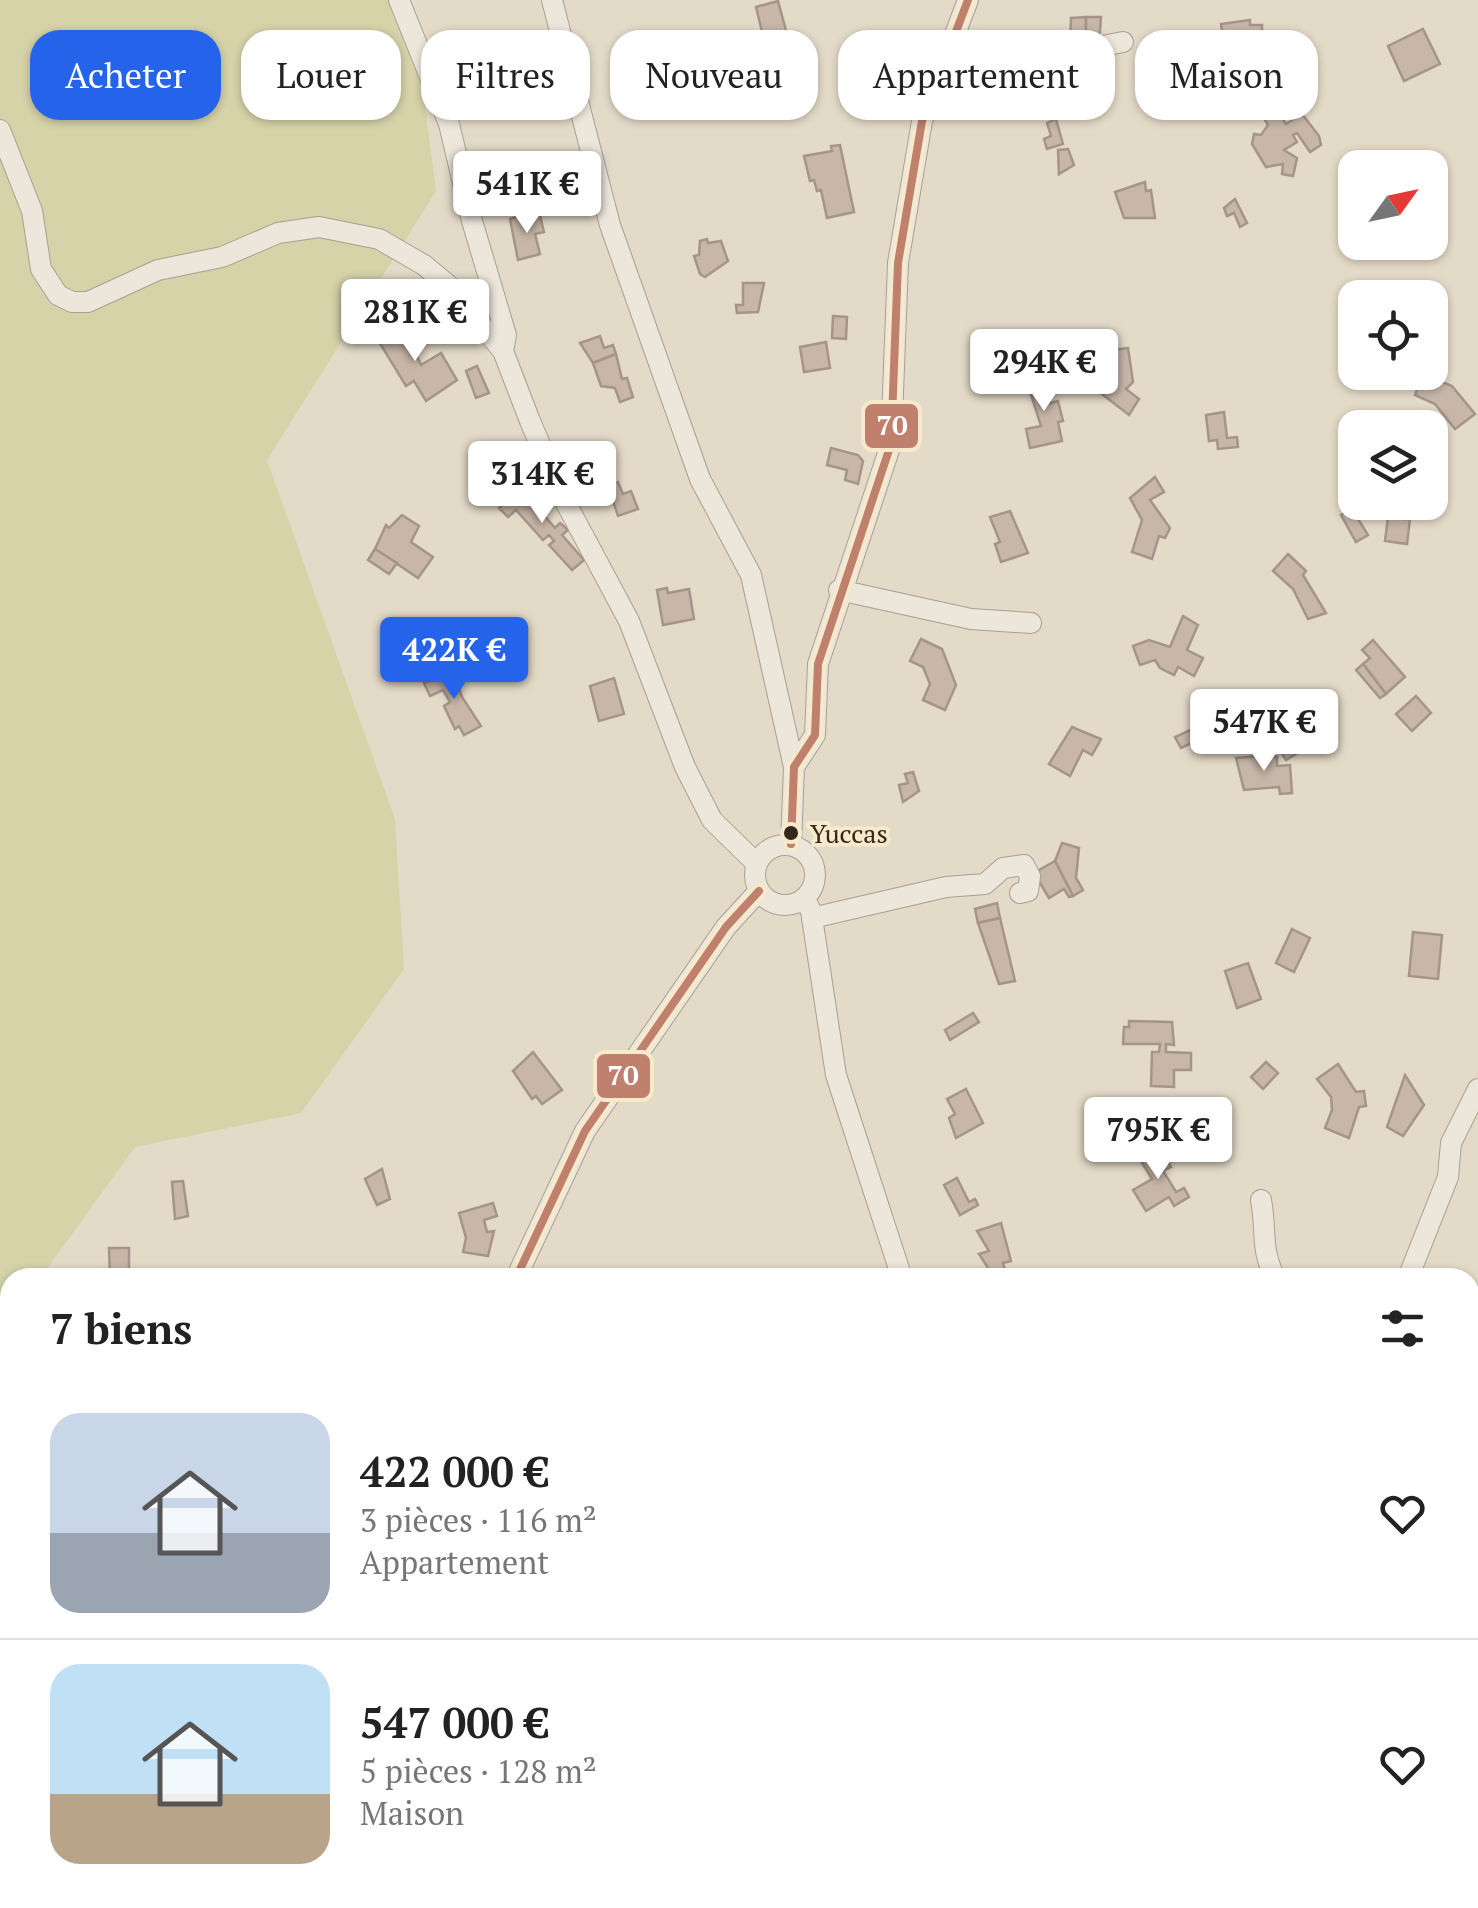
<!DOCTYPE html>
<html lang="fr">
<head>
<meta charset="utf-8">
<style>
  body { margin:0; font-family:"PT Serif",serif; background:#f2f2f2; color:#222; height:100vh; display:flex; flex-direction:column; font-size:38px; white-space:nowrap }
  * { box-sizing:border-box; margin:0 }
  p { font-size:32px; color:#767676 }
  .icon { flex:none; width:55px; height:55px; fill:none; stroke:currentColor; stroke-width:2; stroke-linecap:round; stroke-linejoin:round }
  .map { position:relative; flex:1; overflow:hidden }
  .panel { position:absolute; left:0px; top:1268px; width:1480px; height:642px; display:flex; flex-direction:column; background:#fff; border-radius:30px 30px 0 0; box-shadow:0 2px 8px #0004 }
  .panel>* { flex:none }
  .banner { position:absolute; left:30px; top:30px; width:1420px; height:90px; display:flex; gap:20px }
  .needle { width:65px; rotate:57deg }
  .fabs { position:absolute; left:1338px; top:150px; display:grid; gap:20px }
  .fabs a { display:grid; place-items:center; width:110px; height:110px; border-radius:20px; background:#fff; box-shadow:0 2px 8px #0004; font-size:50px }
  .price { position:absolute; translate:-50% -85px; padding:0 22px; border-radius:10px; background:#fff; color:#222; font-size:32px; line-height:65px; filter:drop-shadow(0 2px 5px #0008) }
  .price::after { content:''; position:absolute; left:50%; top:60px; width:30px; height:22px; margin-left:-15px; background:inherit; clip-path:polygon(0 0,100% 0,50% 100%) }
  .price.on { background:#2563eb; color:#fff }
  ul { padding:0; list-style:none }
  li { display:flex; align-items:center; gap:30px; height:250px; padding:0 50px }
  li+li { border-top:2px solid #e0e0e0 }
  li span { display:grid; place-items:center; flex:none; width:280px; height:200px; border-radius:30px; color:#555 }
  li>.icon { margin-inline-start:auto }
  span .icon { width:120px; height:120px; fill:#fffc; stroke-width:1 }
  li b { font-size:42px }
  h2 { display:flex; justify-content:space-between; align-items:center; height:120px; padding:0 50px; font-size:42px }
  .tag { padding:0 35px; border-radius:30px; background:#fff; box-shadow:0 2px 8px #0004; font-size:35px; line-height:90px }
  .tag.on { background:#2563eb; color:#fff }
  .map>svg:first-child { display:block }
</style>
</head>
<body>
<div class="map">
<svg width="1478" height="1908" viewBox="0 0 1478 1908">
  <rect width="100%" height="100%" fill="#e4dac8"/>
  <polygon fill="#d6d3a9" points="0,0 411,0 436,191 267,460 395,819 404,969 301,1113 135,1147 41,1277 10,1278 10,1387 0,1416"/>
  <g fill="#c8b7a9" stroke="#a49588" stroke-width="2.5">
    <polygon points="778,1 787,34 764,40 756,7"/>
    <polygon points="1086,17 1086,44 1070,46 1071,18"/>
    <polygon points="1086,17 1101,17 1099,43 1086,44"/>
    <polygon points="1250,20 1250,25 1262,25 1262,44 1248,43 1244,49 1248,79 1216,79 1216,57 1226,57 1221,24"/>
    <polygon points="1423,29 1440,64 1404,81 1388,46"/>
    <rect x="868" y="86" width="29" height="27"/>
    <polygon points="1275,107 1286,124 1302,114 1319,136 1321,145 1310,152 1297,133 1293,135 1297,142 1284,150 1297,158 1293,176 1282,174 1283,164 1266,167 1252,144 1254,134 1261,135 1268,125 1262,115"/>
    <polygon points="1056,119 1063,144 1047,149 1044,139 1051,136 1047,123"/>
    <polygon points="840,145 854,212 827,218 821,190 817,191 814,180 810,181 804,156 832,151 831,146"/>
    <polygon points="1068,149 1074,165 1059,174 1058,150"/>
    <polygon points="1145,182 1146,191 1151,190 1155,218 1124,218 1115,192"/>
    <polygon points="1235,199 1247,223 1240,227 1234,213 1227,216 1224,208"/>
    <polygon points="539,212 544,232 535,234 540,254 518,260 510,219 522,215 524,223"/>
    <polygon points="707,239 708,243 721,241 728,261 705,277 700,274 694,256 699,255 700,241"/>
    <polygon points="743,283 764,283 758,312 737,313 736,305 743,305"/>
    <polygon points="833,316 847,317 846,339 832,338"/>
    <polygon points="387,323 392,331 396,328 408,348 412,345 421,365 441,353 457,380 426,401 414,381 406,386 373,332"/>
    <polygon points="600,336 604,348 613,345 616,354 593,363 580,343"/>
    <polygon points="826,342 830,368 804,372 800,347"/>
    <polygon points="1128,348 1133,382 1126,389 1139,399 1129,415 1098,391 1113,371 1112,350"/>
    <polygon points="616,354 622,379 627,378 633,397 620,402 615,388 601,386 593,363"/>
    <polygon points="477,366 489,393 476,398 466,371"/>
    <polygon points="1047,374 1050,403 1058,401 1063,421 1058,422 1062,441 1030,448 1026,429 1041,426 1026,379"/>
    <polygon points="1422,374 1452,386 1475,414 1455,429 1435,404 1415,395"/>
    <polygon points="1224,412 1227,438 1237,437 1238,447 1218,449 1217,440 1209,441 1206,415"/>
    <polygon points="831,448 858,455 863,461 858,484 845,480 847,470 827,465"/>
    <polygon points="1155,477 1164,492 1150,500 1170,528 1165,538 1159,536 1152,559 1132,552 1142,520 1130,498"/>
    <polygon points="618,482 623,494 631,491 638,509 618,516 612,498 603,501 599,489"/>
    <polygon points="524,485 533,496 530,499 555,528 560,523 568,530 562,535 584,560 572,570 549,545 554,541 549,535 543,540 516,510 508,517 499,508"/>
    <polygon points="1384,502 1411,503 1405,519 1410,519 1407,544 1385,541 1389,509"/>
    <polygon points="1352,509 1368,535 1356,542 1341,515"/>
    <polygon points="1010,511 1028,553 1001,562 995,544 1000,542 990,517"/>
    <polygon points="402,515 419,526 411,542 433,557 418,578 375,549 386,525 389,528"/>
    <polygon points="375,549 397,563 389,574 368,560"/>
    <polygon points="1288,554 1306,571 1303,575 1326,613 1308,619 1293,589 1273,571"/>
    <polygon points="667,588 668,593 689,589 694,619 663,625 657,590"/>
    <polygon points="1183,616 1198,625 1187,650 1203,658 1194,676 1178,667 1174,675 1160,668 1155,660 1140,665 1133,646 1149,640 1170,647"/>
    <polygon points="921,639 942,649 956,685 945,710 923,700 930,684 923,667 910,661"/>
    <polygon points="1373,640 1405,677 1386,694 1363,664 1370,658 1362,650"/>
    <polygon points="1363,664 1386,694 1380,698 1356,670"/>
    <polygon points="453,669 462,697 481,726 464,735 459,726 455,729 444,706 450,702 443,690 430,696 424,683"/>
    <polygon points="614,678 624,714 599,721 590,686"/>
    <polygon points="1416,696 1431,713 1412,731 1396,714"/>
    <polygon points="1291,722 1306,748 1286,760 1270,734"/>
    <polygon points="1072,727 1101,739 1092,755 1083,750 1070,776 1049,764"/>
    <polygon points="1195,728 1200,739 1181,748 1175,737"/>
    <polygon points="1261,756 1277,757 1277,766 1290,765 1292,793 1280,794 1279,787 1244,790 1236,758"/>
    <polygon points="913,772 919,791 903,802 899,785 908,783 905,774"/>
    <polygon points="1062,843 1079,848 1076,878 1083,890 1073,896 1055,861"/>
    <polygon points="1055,861 1073,896 1069,897 1064,889 1049,898 1034,873"/>
    <polygon points="997,903 1000,918 978,923 975,909"/>
    <polygon points="1000,918 1015,981 999,984 978,923"/>
    <polygon points="1292,929 1310,938 1294,972 1276,963"/>
    <polygon points="1413,932 1442,935 1438,979 1409,976"/>
    <polygon points="1248,963 1261,999 1237,1008 1225,971"/>
    <polygon points="973,1013 979,1022 950,1040 945,1030"/>
    <polygon points="1129,1021 1172,1022 1174,1045 1166,1044 1166,1052 1191,1053 1191,1070 1174,1070 1174,1087 1151,1086 1152,1052 1159,1052 1160,1044 1123,1044 1124,1027 1129,1027"/>
    <polygon points="533,1052 562,1090 542,1104 536,1096 532,1099 513,1071"/>
    <polygon points="1266,1062 1278,1073 1263,1089 1251,1077"/>
    <polygon points="1338,1064 1356,1092 1364,1091 1366,1106 1359,1107 1349,1138 1325,1128 1332,1110 1331,1097 1317,1079"/>
    <polygon points="1405,1075 1424,1105 1403,1136 1387,1127"/>
    <polygon points="966,1089 983,1123 956,1138 949,1118 955,1114 947,1099"/>
    <polygon points="1158,1146 1171,1167 1163,1171 1170,1182 1176,1192 1184,1188 1189,1197 1174,1206 1169,1197 1146,1211 1133,1190 1152,1179 1139,1158"/>
    <polygon points="382,1169 390,1199 377,1205 365,1179"/>
    <polygon points="957,1178 969,1202 975,1199 978,1205 960,1215 944,1185"/>
    <polygon points="183,1181 188,1216 175,1219 172,1182"/>
    <polygon points="493,1203 497,1216 484,1220 487,1232 494,1231 488,1256 463,1252 466,1238 459,1213"/>
    <polygon points="1001,1223 1011,1261 1003,1263 1005,1270 992,1274 979,1254 989,1251 977,1231"/>
    <polygon points="109,1248 129,1248 129,1278 110,1278"/>
    <polygon points="1470,1582 1478,1590 1478,1632 1470,1635"/>
  </g>
  <g fill="none" stroke-linecap="round" stroke-linejoin="round">
    <defs>
      <g id="minor">
        <polyline points="399,0 449,124 472,221 506,335 503,351 530,421 560,492 629,621 685,767 712,820 756,863"/>
        <polyline points="552,0 610,225 700,479 751,575 794,767"/>
        <polyline points="939,79 1123,42"/>
        <polyline points="0,130 32,211 41,269 58,295 72,302 88,302 158,270 222,257 278,233 319,227 379,239 424,265 448,285 503,351"/>
        <polyline points="839,590 971,619 1031,623"/>
        <polyline points="791,844 794,767 815,735 818,664 891,444 898,263 922,121 968,0"/>
        <circle cx="785" cy="875" r="30"/>
        <polyline points="805,899 811,911 836,1075 902,1278"/>
        <polyline points="812,918 946,887 985,884 1003,868 1024,865 1030,876 1028,891 1020,893"/>
        <path d="M1261 1200C1267 1233 1260 1247 1275 1278"/>
        <polyline points="516,1278 585,1131 726,927 759,891"/>
        <polyline points="1408,1278 1448,1177 1451,1143 1478,1089"/>
        <polyline points="1470,1332 1478,1334"/>
        <polyline points="0,1581 10,1594"/>
        <polyline points="1470,1895 1478,1901"/>
        <polyline points="868,1900 870,1908"/>
        <polyline points="1087,1900 1090,1908"/>
        <polyline points="124,1908 131,1900"/>
        <polyline points="335,1908 338,1900"/>
        <polyline points="1232,1908 1236,1900"/>
      </g>
    </defs>
    <use href="#minor" stroke="#a89f92" stroke-width="22"/>
    <use href="#minor" stroke="#ece6db" stroke-width="20"/>
    <defs>
      <g id="bus-1">
        <polyline points="791,844 794,767 815,735 818,664 891,444 898,263 922,121 968,0"/>
        <polyline points="516,1278 585,1131 726,927 759,891"/>
      </g>
    </defs>
    <use href="#bus-1" stroke="#f7e9cc" stroke-width="15"/>
    <use href="#bus-1" stroke="#bf806d" stroke-width="8"/>
  </g>
  <circle fill="#37271b" stroke="#f7e9cc" stroke-width="4" cx="791" cy="833" r="9"/>
  <g text-anchor="middle" dominant-baseline="central" stroke-width="8" stroke-linejoin="round" paint-order="stroke">
    <g font-size="26" fill="#37271b" stroke="#f7e9cc" text-anchor="start">
      <text x="810" y="833">Yuccas</text>
    </g>
  </g>
  <g stroke="#f7e9cc" stroke-width="4">
    <rect x="863" y="402" width="57" height="48" rx="10" fill="#bf806d"/>
    <rect x="595" y="1052" width="57" height="48" rx="10" fill="#bf806d"/>
  </g>
  <g font-size="28" text-anchor="middle" font-weight="bold" fill="#fff">
    <text x="892" y="435">70</text>
    <text x="623" y="1085">70</text>
  </g>
</svg>
<div class="fabs">
<a><svg class="needle" viewBox="-14 -14 28 28"><path d="M0-13l5 13h-10z" fill="#e53935"/><path d="M0 13l5-13h-10z" fill="#767676"/></svg></a>
<a><svg class="icon" aria-label="locate" viewBox="0 0 24 24"><circle cx="12" cy="12" r="6"/><path d="M12 2v4M12 18v4M2 12h4M18 12h4"/></svg></a>
<a><svg class="icon" aria-label="layers" viewBox="0 0 24 24"><path d="M12 4l9 5-9 5-9-5zM3 14l9 5 9-5"/></svg></a>
</div>
<b class="price" style="left:527px;top:236px">541K €</b>
<b class="price" style="left:415px;top:364px">281K €</b>
<b class="price" style="left:1044px;top:414px">294K €</b>
<b class="price" style="left:542px;top:526px">314K €</b>
<b class="price on" style="left:454px;top:702px">422K €</b>
<b class="price" style="left:1264px;top:774px">547K €</b>
<b class="price" style="left:1158px;top:1182px">795K €</b>
<div class="banner">
<a class="tag on">Acheter</a>
<a class="tag">Louer</a>
<a class="tag">Filtres</a>
<a class="tag">Nouveau</a>
<a class="tag">Appartement</a>
<a class="tag">Maison</a>
</div>
<section class="panel">
<h2>7 biens<svg class="icon" aria-label="filters" viewBox="0 0 24 24"><path d="M4 7h16M4 17h16"/><circle cx="9" cy="7" r="2"/><circle cx="15" cy="17" r="2"/></svg></h2>
<ul>
<li><span style="background:linear-gradient(#c9d6e8 60%,#9aa5b1 0)"><svg class="icon" aria-label="home" viewBox="0 0 24 24"><path d="M3 11l9-7 9 7M6 9v11h12V9"/></svg></span><div><b>422 000 €</b><p>3 pièces · 116 m²</p><p>Appartement</p></div><svg class="icon" aria-label="heart" viewBox="0 0 24 24"><path d="M12 20l-8-8c-3-5 5-10 8-4 3-6 11-1 8 4z"/></svg></li>
<li><span style="background:linear-gradient(#bfe0f5 65%,#b9a48a 0)"><svg class="icon" aria-label="home" viewBox="0 0 24 24"><path d="M3 11l9-7 9 7M6 9v11h12V9"/></svg></span><div><b>547 000 €</b><p>5 pièces · 128 m²</p><p>Maison</p></div><svg class="icon" aria-label="heart" viewBox="0 0 24 24"><path d="M12 20l-8-8c-3-5 5-10 8-4 3-6 11-1 8 4z"/></svg></li>
</ul>
</section>
</div>
</body>
</html>
